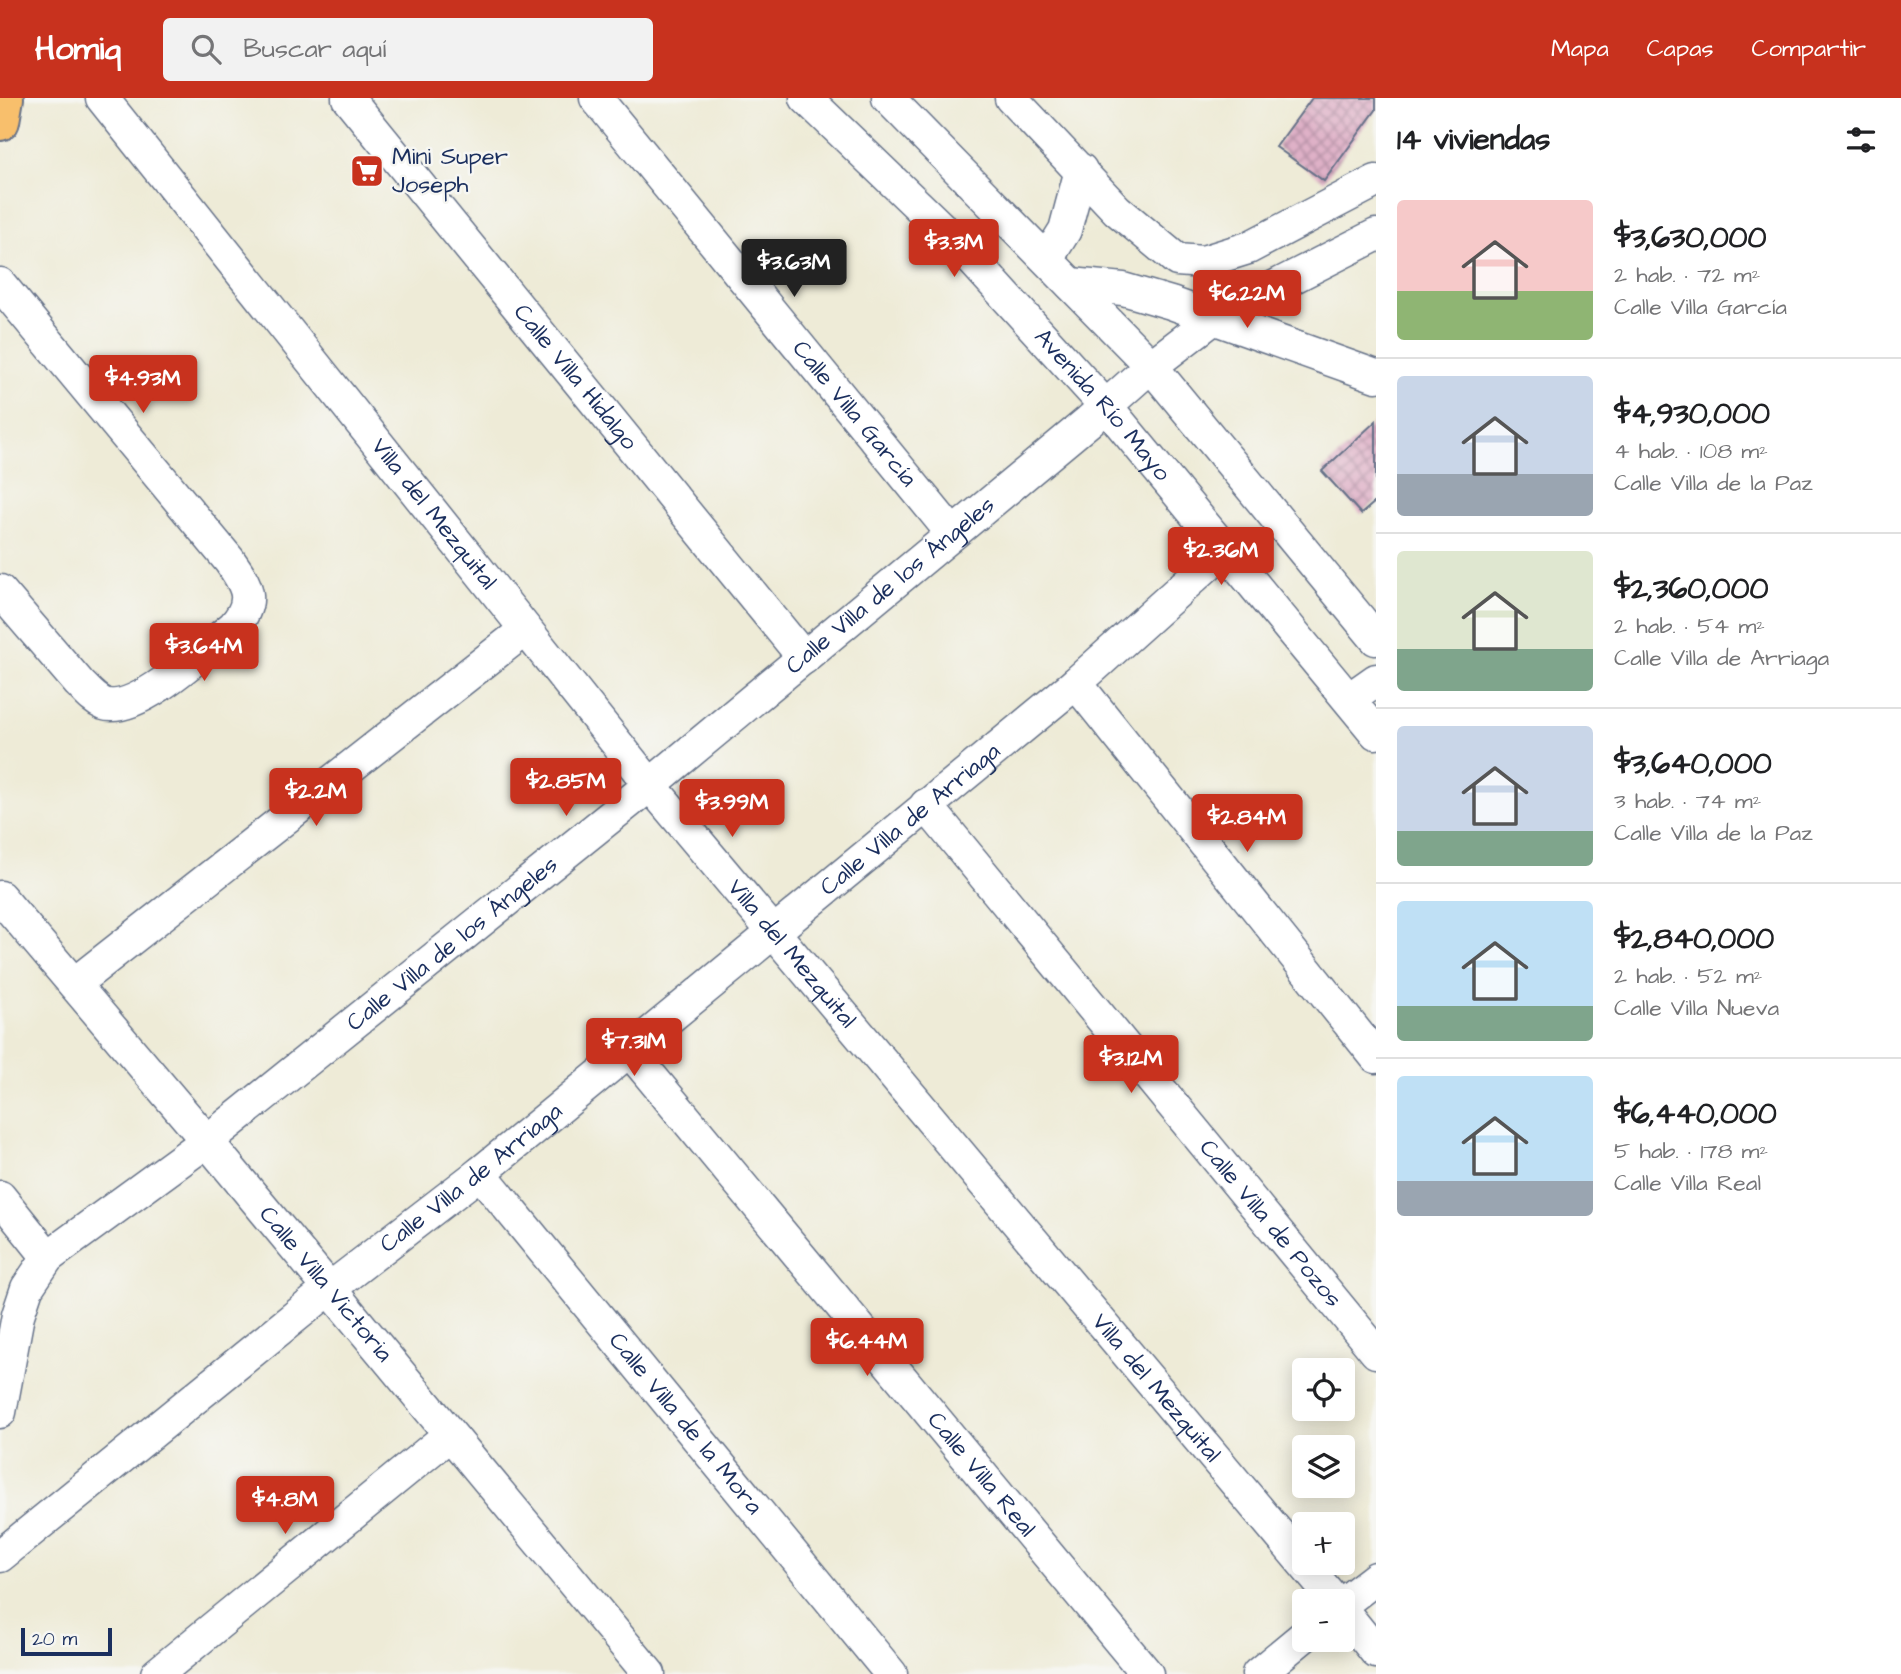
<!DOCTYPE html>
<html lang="es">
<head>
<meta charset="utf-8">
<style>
  body { margin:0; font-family:"Architects Daughter",sans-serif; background:#f2f2f2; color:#202124; height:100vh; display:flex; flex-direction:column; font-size:26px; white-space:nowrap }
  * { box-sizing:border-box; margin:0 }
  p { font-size:23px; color:#757577 }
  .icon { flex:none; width:38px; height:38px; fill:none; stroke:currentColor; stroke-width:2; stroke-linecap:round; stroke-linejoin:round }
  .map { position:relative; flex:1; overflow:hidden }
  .side { display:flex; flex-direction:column; background:#fff; width:525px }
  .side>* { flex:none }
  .tools { position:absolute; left:1292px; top:1260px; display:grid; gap:14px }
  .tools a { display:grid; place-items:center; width:63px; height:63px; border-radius:7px; background:#fff; box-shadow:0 4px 18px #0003; font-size:35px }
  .scale { position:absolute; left:21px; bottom:18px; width:91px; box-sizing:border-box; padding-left:7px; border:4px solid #1b2f5e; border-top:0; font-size:19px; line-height:24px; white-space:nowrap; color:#1b2f5e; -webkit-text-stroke:5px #f6f6f2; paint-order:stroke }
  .price { position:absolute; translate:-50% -60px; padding:0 16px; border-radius:7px; background:#c8321e; color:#fff; font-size:23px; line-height:46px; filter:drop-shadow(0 2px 4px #0008) }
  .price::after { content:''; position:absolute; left:50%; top:42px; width:21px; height:16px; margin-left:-10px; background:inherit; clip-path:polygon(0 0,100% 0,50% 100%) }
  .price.selected { background:#222; color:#fff }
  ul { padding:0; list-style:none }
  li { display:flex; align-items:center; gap:21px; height:175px; padding:0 21px }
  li+li { border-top:2px solid #e0e0e0 }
  li span { display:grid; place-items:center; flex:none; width:196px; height:140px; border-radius:7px; color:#555 }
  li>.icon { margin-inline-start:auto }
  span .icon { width:84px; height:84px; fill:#fffc; stroke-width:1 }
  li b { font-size:30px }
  h2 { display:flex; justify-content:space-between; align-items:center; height:84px; padding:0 21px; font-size:30px }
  header { display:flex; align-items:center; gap:42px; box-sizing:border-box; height:98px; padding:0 35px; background:#c8321e; color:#fff }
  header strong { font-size:33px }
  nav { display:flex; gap:38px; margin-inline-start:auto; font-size:24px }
  .search { width:490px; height:63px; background:#f2f2f2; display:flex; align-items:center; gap:18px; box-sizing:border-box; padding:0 24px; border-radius:7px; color:#757577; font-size:26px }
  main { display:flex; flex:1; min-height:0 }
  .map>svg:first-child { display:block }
</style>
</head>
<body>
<header>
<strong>Homiq</strong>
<div class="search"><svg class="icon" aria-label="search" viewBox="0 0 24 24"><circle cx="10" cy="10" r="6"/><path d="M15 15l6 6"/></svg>Buscar aquí</div>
<nav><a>Mapa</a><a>Capas</a><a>Compartir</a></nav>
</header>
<main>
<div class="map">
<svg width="1376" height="1576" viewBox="0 0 1376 1576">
  <defs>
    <pattern id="building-cross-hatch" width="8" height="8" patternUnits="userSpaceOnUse" patternTransform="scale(1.75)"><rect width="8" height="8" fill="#dfb1c7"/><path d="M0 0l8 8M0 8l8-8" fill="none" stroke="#b490a5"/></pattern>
  </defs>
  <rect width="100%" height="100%" fill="#f6f6f2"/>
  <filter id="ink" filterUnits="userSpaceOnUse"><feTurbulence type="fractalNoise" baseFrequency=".0143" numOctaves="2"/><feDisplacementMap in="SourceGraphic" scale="14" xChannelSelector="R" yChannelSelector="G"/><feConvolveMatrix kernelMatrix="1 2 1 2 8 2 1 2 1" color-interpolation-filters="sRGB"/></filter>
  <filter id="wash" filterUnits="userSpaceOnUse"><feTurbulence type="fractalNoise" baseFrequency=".00686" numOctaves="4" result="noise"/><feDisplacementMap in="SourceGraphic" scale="28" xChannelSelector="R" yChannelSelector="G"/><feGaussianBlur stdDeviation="1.57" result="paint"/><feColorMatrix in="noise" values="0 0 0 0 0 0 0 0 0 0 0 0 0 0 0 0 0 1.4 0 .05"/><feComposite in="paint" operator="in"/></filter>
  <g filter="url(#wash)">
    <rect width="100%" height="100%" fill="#eeebd7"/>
    <g id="blocks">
      <g fill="url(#building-cross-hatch)">
        <polygon points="1312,0 1376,0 1376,12 1324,83 1276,49"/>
        <polygon points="1376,323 1376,403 1361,416 1322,373"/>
      </g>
    </g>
  </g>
  <g filter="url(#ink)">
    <use href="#blocks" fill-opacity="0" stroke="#657188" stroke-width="2"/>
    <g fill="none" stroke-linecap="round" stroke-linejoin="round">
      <defs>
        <g id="minor">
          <path id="s1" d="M102 0 650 687 1335 1503"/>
          <path id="s2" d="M348 0 804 560"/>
          <path id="s3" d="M596 0 952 435"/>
          <path id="s4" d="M806 0 958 146 1111 314 1376 635"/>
          <polyline points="888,0 1151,268 1376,541"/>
          <polyline points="1011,0 1117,112 1177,162 1203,164 1248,150 1376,83"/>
          <polyline points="1047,161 1065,132 1081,72"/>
          <path d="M0 186 229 462C247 487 257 503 233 529 208 549 137 617 104 606 94 602 87 593 79 585L0 493"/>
          <polyline points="1071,186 1123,191 1171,205 1376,278"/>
          <polyline points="1076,585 1376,959"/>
          <polyline points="1349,601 1376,582"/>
          <path id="s5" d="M926 707 1376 1254"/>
          <path id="s6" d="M0 799 207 1043 649 1576"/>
          <polyline points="74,886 525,532"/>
          <path id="s7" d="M628 951 1147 1576"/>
          <path id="s8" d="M480 1075 891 1576"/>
          <polyline points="0,1099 48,1159"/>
          <path id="s9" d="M0 1314 18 1217 27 1190 48 1159 207 1043 650 687 1089 323 1151 268 1215 219 1376 137"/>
          <path id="s10" d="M0 1458 328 1192 480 1075 775 833 1076 585 1224 452"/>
          <polyline points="1342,1506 1376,1480"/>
          <polyline points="1342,1512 1376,1554"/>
          <polyline points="157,1576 448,1338"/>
          <polyline points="1258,1576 1304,1538"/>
        </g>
        <polyline id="major" points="0,23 4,0"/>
      </defs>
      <use href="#minor" stroke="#657188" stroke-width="35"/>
      <use href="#major" stroke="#657188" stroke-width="42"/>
      <use href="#minor" stroke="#fff" stroke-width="32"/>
      <use href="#major" stroke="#f8bf6c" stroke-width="38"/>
    </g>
  </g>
  <defs>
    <symbol id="supermarket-square" viewBox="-11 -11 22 22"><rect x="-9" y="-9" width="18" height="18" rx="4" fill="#c8321e" stroke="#f6f6f2"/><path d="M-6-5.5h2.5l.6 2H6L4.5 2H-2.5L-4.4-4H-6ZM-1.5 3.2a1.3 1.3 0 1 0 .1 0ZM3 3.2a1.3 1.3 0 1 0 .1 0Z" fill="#fff"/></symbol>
  </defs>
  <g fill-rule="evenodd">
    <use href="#supermarket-square" x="348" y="54" width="38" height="38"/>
  </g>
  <g text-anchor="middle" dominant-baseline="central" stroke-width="5" stroke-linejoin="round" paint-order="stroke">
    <g font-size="24" fill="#1b2f5e" stroke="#f6f6f2" text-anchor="start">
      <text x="392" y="59">Mini Super<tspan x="392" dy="28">Joseph</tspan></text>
    </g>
    <g font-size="24" fill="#1b2f5e" stroke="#f6f6f2">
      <text stroke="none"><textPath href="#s2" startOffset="360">Calle Villa Hidalgo</textPath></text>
      <text stroke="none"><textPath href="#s4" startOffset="427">Avenida Río Mayo</textPath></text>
      <text stroke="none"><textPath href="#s3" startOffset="408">Calle Villa García</textPath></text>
      <text stroke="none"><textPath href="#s1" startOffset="532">Villa del Mezquital</textPath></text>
      <text stroke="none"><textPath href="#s9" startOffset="1242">Calle Villa de los Ángeles</textPath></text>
      <text stroke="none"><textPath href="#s10" startOffset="1171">Calle Villa de Arriaga</textPath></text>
      <text stroke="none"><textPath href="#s9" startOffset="676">Calle Villa de los Ángeles</textPath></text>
      <text stroke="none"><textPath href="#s1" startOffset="1099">Villa del Mezquital</textPath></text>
      <text stroke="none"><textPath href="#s10" startOffset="604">Calle Villa de Arriaga</textPath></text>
      <text stroke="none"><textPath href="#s5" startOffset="542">Calle Villa de Pozos</textPath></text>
      <text stroke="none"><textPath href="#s6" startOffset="506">Calle Villa Victoria</textPath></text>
      <text stroke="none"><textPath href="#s1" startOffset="1666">Villa del Mezquital</textPath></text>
      <text stroke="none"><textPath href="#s8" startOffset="324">Calle Villa de la Mora</textPath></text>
      <text stroke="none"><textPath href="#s7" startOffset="553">Calle Villa Real</textPath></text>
    </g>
  </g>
</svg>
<div class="tools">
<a><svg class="icon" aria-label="locate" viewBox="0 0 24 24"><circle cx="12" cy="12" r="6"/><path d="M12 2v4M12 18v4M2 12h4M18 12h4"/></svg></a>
<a><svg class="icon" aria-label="layers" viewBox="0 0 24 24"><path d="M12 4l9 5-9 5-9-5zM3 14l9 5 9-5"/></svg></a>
<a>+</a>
<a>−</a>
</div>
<div class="scale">20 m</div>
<b class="price" style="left:954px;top:181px">$3.3M</b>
<b class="price selected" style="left:794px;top:201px">$3.63M</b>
<b class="price" style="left:1247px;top:232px">$6.22M</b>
<b class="price" style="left:143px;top:317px">$4.93M</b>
<b class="price" style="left:1221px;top:489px">$2.36M</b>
<b class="price" style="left:204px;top:585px">$3.64M</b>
<b class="price" style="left:566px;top:720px">$2.85M</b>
<b class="price" style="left:316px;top:730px">$2.2M</b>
<b class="price" style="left:732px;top:741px">$3.99M</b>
<b class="price" style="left:1247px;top:756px">$2.84M</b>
<b class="price" style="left:634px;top:980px">$7.31M</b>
<b class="price" style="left:1131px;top:997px">$3.12M</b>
<b class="price" style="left:867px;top:1280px">$6.44M</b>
<b class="price" style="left:285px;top:1438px">$4.8M</b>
</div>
<section class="side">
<h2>14 viviendas<svg class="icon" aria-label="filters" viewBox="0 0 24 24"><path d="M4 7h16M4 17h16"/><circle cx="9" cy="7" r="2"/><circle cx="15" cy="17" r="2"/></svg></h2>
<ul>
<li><span style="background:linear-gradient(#f6c9c9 65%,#8fb573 0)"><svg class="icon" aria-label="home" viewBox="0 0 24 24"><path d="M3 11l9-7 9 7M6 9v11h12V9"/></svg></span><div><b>$3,630,000</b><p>2 hab. · 72 m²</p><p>Calle Villa García</p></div></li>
<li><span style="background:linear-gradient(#c9d6e8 70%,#9aa5b1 0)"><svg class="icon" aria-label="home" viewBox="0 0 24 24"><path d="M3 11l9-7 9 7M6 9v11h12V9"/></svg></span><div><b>$4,930,000</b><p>4 hab. · 108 m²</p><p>Calle Villa de la Paz</p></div></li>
<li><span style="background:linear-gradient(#dfe7d0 70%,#7fa58c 0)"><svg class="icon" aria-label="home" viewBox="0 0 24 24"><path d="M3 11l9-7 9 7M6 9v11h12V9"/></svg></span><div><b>$2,360,000</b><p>2 hab. · 54 m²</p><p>Calle Villa de Arriaga</p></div></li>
<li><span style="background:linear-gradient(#c9d6e8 75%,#7fa58c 0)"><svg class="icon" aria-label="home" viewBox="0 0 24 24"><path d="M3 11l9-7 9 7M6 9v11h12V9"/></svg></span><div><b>$3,640,000</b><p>3 hab. · 74 m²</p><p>Calle Villa de la Paz</p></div></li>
<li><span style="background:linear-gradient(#bfe0f5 75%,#7fa58c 0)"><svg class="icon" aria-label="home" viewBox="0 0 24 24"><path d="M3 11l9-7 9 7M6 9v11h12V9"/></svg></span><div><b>$2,840,000</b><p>2 hab. · 52 m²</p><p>Calle Villa Nueva</p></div></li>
<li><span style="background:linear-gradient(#bfe0f5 75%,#9aa5b1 0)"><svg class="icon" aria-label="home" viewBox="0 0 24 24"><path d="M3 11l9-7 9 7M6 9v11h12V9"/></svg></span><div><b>$6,440,000</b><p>5 hab. · 178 m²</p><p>Calle Villa Real</p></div></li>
</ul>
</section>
</main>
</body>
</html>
